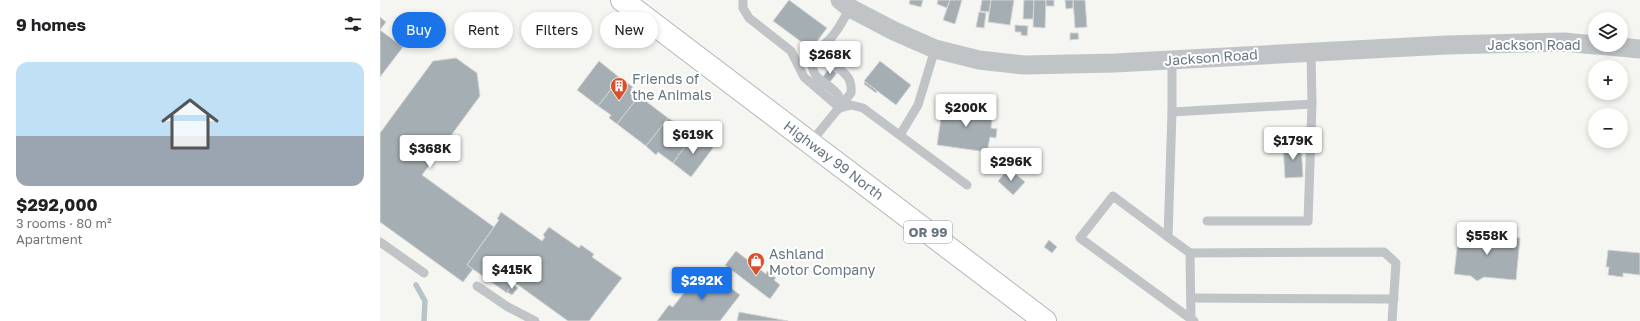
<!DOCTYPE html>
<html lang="en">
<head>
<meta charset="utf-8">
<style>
  body { margin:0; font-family:"Golos Text",sans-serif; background:#f6f6f6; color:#202124; height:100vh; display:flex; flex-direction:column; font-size:15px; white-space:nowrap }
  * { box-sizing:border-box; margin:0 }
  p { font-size:13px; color:#757577 }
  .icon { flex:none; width:22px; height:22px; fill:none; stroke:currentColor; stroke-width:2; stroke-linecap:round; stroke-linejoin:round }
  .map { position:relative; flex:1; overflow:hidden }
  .side { display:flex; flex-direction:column; background:#fff; width:380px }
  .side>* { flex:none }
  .banner { position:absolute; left:12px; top:12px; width:380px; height:36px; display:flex; gap:8px }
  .tools { position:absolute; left:1208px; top:12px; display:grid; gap:8px }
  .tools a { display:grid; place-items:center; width:40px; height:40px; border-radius:50%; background:#fff; box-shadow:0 2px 6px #0003; font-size:20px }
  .price { position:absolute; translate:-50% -34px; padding:0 9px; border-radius:4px; background:#fff; color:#222; font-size:13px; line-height:26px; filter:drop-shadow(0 1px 2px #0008) }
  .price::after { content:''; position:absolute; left:50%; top:24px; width:12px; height:9px; margin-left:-6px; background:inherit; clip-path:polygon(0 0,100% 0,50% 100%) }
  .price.on { background:#1a73e8; color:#fff }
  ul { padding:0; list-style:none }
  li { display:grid; align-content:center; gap:8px; height:212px; padding:0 16px }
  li+li { border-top:1px solid #e0e0e0 }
  li span { display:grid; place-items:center; height:124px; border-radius:12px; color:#555 }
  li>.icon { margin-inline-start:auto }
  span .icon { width:72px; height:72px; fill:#fffc; stroke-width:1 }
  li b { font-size:17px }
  h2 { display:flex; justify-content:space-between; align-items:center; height:48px; padding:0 16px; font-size:17px }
  .pill { padding:0 14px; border-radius:18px; background:#fff; box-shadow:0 2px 6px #0003; font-size:14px; line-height:36px }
  .pill.on { background:#1a73e8; color:#fff }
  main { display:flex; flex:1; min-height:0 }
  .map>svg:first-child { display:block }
</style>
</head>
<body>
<main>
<section class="side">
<h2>9 homes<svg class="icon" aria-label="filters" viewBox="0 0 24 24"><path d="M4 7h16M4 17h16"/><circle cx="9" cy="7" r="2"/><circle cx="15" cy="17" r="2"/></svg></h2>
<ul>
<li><span style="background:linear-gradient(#bfe0f5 60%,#9aa5b1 0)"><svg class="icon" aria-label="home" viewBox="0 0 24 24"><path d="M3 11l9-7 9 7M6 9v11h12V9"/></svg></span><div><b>$292,000</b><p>3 rooms · 80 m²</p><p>Apartment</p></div></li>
</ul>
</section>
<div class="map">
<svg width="1260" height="321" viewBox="0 0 1260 321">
  <rect width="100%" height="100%" fill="#f5f5f2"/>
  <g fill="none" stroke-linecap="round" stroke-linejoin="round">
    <polyline stroke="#b7c3c7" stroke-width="5.5" points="36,285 45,301 44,321"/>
  </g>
  <g fill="#a5aeb2" stroke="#d6d6d4">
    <polygon points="409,0 447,28 431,49 393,21"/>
    <polygon points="530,0 543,0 541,7 529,4"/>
    <polygon points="558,0 570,0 567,8 557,4"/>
    <polygon points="570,0 582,0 575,24 563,20"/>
    <polygon points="602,0 611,0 609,12 600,11"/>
    <polygon points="611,0 634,0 630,25 608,22"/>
    <polygon points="644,0 654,0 653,19 643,19"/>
    <polygon points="654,0 666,0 665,28 653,27"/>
    <rect x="666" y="0" width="8" height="6"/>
    <polygon points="685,0 693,0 693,8 686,9"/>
    <polygon points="693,0 705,0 707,27 695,28"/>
    <polygon points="599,12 606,13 604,28 596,27"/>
    <polygon points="0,17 6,22 0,30 23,47 0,77"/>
    <polygon points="635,25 648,26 647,36 641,35 641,32 635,32"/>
    <polygon points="690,33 698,33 699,39 690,40"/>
    <polygon points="76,58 97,73 100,96 42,175 114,227 87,265 93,269 83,282 0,222 0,133 53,61"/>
    <polygon points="219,61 240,78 218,106 197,90"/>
    <polygon points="500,61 531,85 516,105 484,81"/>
    <polygon points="449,68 457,73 450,82 443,77"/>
    <polygon points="240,78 253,87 251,89 259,96 237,124 229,118 231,115 218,106"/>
    <polygon points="485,82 497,91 496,93 484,84"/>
    <polygon points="259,96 288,118 266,146 237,124"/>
    <polygon points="563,104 613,110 611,128 617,129 616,138 610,137 607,152 557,145"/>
    <polygon points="288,118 314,134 293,163 278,152 276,155 266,146"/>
    <polygon points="314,134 333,148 311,177 293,163"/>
    <polygon points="903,144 921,144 923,177 905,178"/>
    <polygon points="629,168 645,182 633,195 618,181"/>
    <polygon points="121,212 162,241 165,237 163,235 169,227 199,248 201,245 214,254 212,257 242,278 209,321 188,321 134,282 127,293 87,265 119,220 117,219"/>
    <polygon points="1079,232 1140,238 1136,280 1104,277 1097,281 1091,276 1074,274"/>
    <polygon points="669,240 677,247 672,253 664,247"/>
    <polygon points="1228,250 1260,253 1260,275 1243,273 1243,277 1228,275 1229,267 1226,267"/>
    <polygon points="356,251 386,274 387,271 396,278 394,280 400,285 390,299 345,265"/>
    <polygon points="324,267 360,295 340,321 277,321 289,305 293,307"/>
    <polygon points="132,284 138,288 132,295 127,292"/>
    <polygon points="359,312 408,321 357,321"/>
  </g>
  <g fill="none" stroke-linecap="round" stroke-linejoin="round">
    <defs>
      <polyline id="primary" points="242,0 665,321"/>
    </defs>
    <use href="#primary" stroke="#b3b8bb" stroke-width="24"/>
    <g stroke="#c0c4c7" stroke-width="9">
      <polyline points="363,0 363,8 369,18 411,51 424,77 460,108"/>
      <polyline points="792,60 792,112 788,237 810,253 1004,252 1016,263 1012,321"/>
      <polyline points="460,108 471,105 483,108 587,185"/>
      <path d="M460 108C466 85 427 84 433 61 435 51 443 46 450 39 458 31 464 18 470 8"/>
      <polyline points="792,112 932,104"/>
      <polyline points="520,135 538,105 555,49"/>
      <path d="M431 142 471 93C473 71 457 72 448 58L450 39"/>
      <polyline points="827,221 928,221 932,104 931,52"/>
      <polyline points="788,237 733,196 700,238 811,319"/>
      <polyline points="0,242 44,273"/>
      <polyline points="810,253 811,319 814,321"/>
      <polyline points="97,286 128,307 155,321"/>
      <polyline points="812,298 1014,299"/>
    </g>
    <g stroke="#c0c4c7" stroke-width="19">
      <polyline points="460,0 470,8 514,31 555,49 599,60 644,65 735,63 1066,45 1184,42 1215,45"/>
      <polyline points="1218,45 1260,49"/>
    </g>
    <use href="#primary" stroke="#fff" stroke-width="22"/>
  </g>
  <defs>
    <symbol id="building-pin" viewBox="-11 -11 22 30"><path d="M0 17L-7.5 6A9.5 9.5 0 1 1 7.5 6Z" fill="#db502c" stroke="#fff"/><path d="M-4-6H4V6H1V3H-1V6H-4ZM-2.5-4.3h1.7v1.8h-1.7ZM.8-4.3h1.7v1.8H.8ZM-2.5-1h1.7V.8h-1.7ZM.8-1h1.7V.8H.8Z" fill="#fff"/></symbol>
    <symbol id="shop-pin" viewBox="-11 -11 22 30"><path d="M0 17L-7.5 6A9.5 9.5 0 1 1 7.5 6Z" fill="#db502c" stroke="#fff"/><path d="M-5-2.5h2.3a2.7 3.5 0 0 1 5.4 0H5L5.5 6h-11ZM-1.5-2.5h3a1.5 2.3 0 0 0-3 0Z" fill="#fff"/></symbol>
  </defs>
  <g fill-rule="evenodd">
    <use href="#building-pin" x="229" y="76" width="20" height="27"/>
    <use href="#shop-pin" x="366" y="251" width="20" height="27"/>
  </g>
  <g text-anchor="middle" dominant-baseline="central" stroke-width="4" stroke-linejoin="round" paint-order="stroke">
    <rect fill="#fff" stroke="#939fa7" stroke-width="1" x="524" y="221" width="48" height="22" rx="3"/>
    <g font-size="13" font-weight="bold" fill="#657681">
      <text x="548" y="232">OR 99</text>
    </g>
    <g font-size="14" fill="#657681" stroke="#fff">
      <text x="1154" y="44">Jackson Road</text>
      <text transform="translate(831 57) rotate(-4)">Jackson Road</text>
      <text transform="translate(454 160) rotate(37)">Highway 99 North</text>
    </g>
    <g font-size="14" fill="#657681" stroke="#fff" text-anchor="start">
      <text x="252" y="78">Friends of<tspan x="252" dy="16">the Animals</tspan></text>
      <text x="389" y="253">Ashland<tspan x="389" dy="16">Motor Company</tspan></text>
    </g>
  </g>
</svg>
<div class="tools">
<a><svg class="icon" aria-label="layers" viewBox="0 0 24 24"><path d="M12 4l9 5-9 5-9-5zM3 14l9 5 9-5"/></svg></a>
<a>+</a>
<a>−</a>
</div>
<b class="price" style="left:450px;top:75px">$268K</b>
<b class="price" style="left:586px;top:128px">$200K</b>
<b class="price" style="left:313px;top:155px">$619K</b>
<b class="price" style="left:913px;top:161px">$179K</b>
<b class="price" style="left:50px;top:169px">$368K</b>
<b class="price" style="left:631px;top:182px">$296K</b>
<b class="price" style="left:1107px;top:256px">$558K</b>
<b class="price" style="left:132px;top:290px">$415K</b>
<b class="price on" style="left:322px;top:301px">$292K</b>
<div class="banner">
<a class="pill on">Buy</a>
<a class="pill">Rent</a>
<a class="pill">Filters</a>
<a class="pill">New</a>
</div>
</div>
</main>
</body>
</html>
